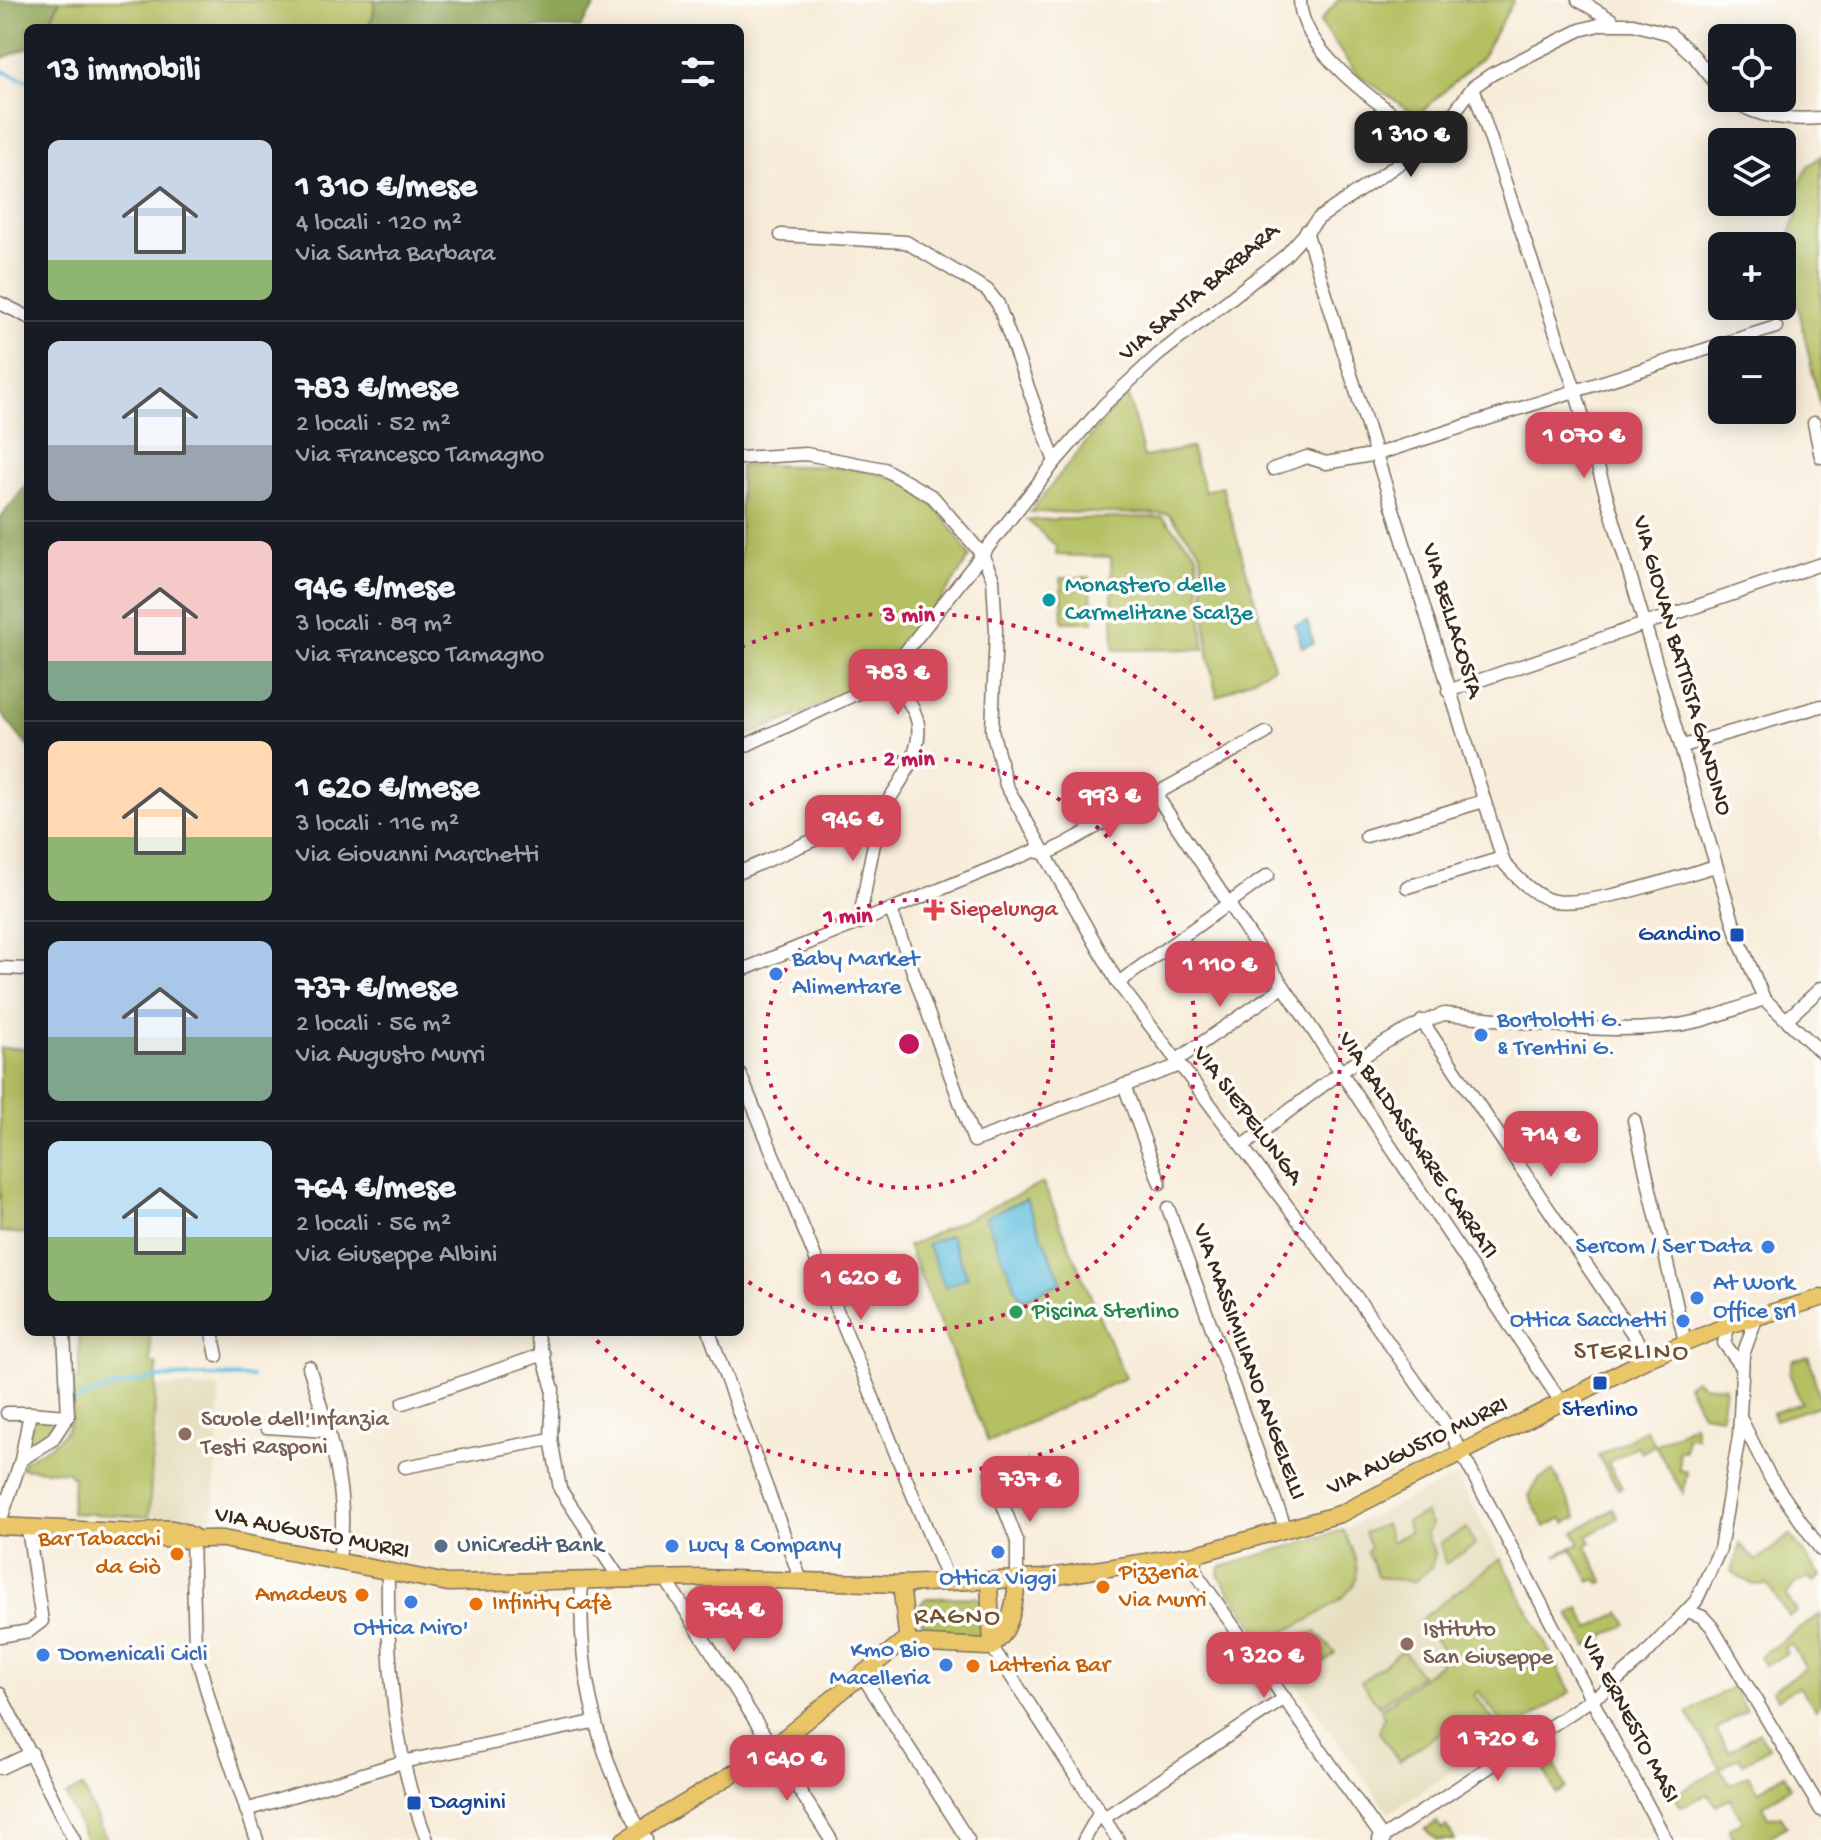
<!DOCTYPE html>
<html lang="it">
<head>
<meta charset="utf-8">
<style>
  body { margin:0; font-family:"Gochi Hand",sans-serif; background:#20242c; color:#f1f3f6; height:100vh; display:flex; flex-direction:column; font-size:30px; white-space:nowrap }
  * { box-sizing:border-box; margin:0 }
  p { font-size:26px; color:#9ea1a6 }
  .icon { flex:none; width:44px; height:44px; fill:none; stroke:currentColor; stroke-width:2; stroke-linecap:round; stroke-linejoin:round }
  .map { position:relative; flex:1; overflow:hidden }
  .details { position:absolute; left:24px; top:24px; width:720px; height:1312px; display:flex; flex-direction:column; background:#171b24; border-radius:12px; box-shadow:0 4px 20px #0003 }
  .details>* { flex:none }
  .buttons { position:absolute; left:1708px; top:24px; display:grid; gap:16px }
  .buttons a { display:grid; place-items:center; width:88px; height:88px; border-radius:12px; background:#171b24; box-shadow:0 4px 20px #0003; font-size:40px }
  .price { position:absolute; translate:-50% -68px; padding:0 18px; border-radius:16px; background:#d1495b; color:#fff; font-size:26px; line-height:52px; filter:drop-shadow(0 2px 4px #0008) }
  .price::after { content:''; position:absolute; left:50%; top:48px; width:24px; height:18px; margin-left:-12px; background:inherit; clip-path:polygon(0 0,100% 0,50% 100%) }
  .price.selected { background:#222; color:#fff }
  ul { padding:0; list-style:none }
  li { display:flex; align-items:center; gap:24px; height:200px; padding:0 24px }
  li+li { border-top:2px solid #363941 }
  li span { display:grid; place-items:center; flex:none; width:224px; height:160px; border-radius:12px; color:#555 }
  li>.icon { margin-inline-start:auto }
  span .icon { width:96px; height:96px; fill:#fffc; stroke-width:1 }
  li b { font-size:34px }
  h2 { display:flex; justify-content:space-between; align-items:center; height:96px; padding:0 24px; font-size:34px }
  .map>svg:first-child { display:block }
</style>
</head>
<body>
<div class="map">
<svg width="1821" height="1840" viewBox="0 0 1821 1840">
  <rect width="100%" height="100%" fill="#fdfcf7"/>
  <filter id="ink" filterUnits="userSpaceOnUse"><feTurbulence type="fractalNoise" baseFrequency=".0125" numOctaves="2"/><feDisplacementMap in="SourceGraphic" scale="16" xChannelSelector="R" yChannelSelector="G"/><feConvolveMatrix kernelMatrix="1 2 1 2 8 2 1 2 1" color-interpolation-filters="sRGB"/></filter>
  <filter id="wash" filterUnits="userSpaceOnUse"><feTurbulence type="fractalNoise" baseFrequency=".006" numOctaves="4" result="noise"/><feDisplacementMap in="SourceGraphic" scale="32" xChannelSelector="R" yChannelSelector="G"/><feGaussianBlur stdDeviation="1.8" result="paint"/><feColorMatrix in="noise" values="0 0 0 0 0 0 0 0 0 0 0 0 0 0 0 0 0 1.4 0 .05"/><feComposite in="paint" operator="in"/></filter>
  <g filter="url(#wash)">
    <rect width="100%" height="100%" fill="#f7ecd9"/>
    <g fill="#e4dbba">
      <polygon points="156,1386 220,1388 213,1521 149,1517"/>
      <polygon points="1457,1476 1571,1692 1389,1813 1218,1575 1221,1567 1343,1530"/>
    </g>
    <g fill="#b4c062" stroke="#787540" stroke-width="2">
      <polygon points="60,0 375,0 373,17 366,28 47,28"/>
      <polygon points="1338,0 1514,0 1482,57 1417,116 1355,72 1320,22"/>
      <polygon points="1821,156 1821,412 1785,246 1798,212 1790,202 1808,167"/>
      <polygon points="1127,391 1144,457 1191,448 1205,491 1222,486 1274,667 1217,697 1208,654 1201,552 1169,514 1030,512"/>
      <path d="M766 465C814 468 882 461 921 493 942 510 956 535 970 557 939 604 905 654 858 686 823 709 778 722 740 739V466Z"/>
      <polygon points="1163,517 1197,554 1204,649 1114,650 1111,557 1056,555 1056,546 1027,520"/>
      <polygon points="1090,577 1093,622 1063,622 1061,578"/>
      <polygon points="0,1048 28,1048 28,1234 0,1232"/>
      <polygon points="1043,1183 1125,1378 988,1442 908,1246"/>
      <path d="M79 1332H150L151 1363 157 1365 149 1517 71 1513 73 1478 68 1472 21 1468 24 1461C64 1438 76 1432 73 1383L79 1379Z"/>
      <polygon points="1809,1357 1821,1405 1775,1420 1772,1413 1801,1403 1789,1373 1793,1360"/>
      <polygon points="1695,1379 1703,1385 1725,1387 1721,1416 1702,1413 1687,1385"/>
      <polygon points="47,1418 63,1420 56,1430 27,1447 32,1419"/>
      <polygon points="1694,1424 1696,1437 1686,1436 1685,1451 1679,1450 1679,1470 1687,1472 1683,1493 1655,1445 1641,1453 1637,1446 1608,1463 1622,1487 1618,1489 1598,1456 1646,1429 1655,1445"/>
      <polygon points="1553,1471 1577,1517 1565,1523 1562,1518 1545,1527 1529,1496 1539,1479"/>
      <polygon points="1613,1509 1618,1518 1587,1537 1591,1542 1586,1546 1604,1582 1600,1584 1596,1579 1590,1582 1572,1549 1556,1556 1580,1543 1574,1532"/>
      <polygon points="1425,1513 1432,1526 1426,1534 1435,1554 1431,1568 1414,1582 1378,1577 1367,1552 1370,1547 1364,1533 1385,1524 1391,1542 1410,1532 1406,1522"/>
      <polygon points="1467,1528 1475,1545 1445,1564 1440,1543"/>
      <path d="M1343 1530C1371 1584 1355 1591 1307 1621 1297 1627 1288 1627 1280 1636L1278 1646 1293 1667 1287 1671 1218 1575 1221 1567Z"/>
      <polygon points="1790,1535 1821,1576 1813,1582 1810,1578 1796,1583 1786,1595 1797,1612 1789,1617 1767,1584 1753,1585 1732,1572 1740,1544 1756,1561"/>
      <polygon points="1501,1558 1571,1692 1510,1732 1478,1691 1474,1695 1505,1736 1466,1762 1444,1730 1399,1761 1379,1732 1384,1718 1381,1709 1440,1664 1445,1653 1420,1620"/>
      <polygon points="976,1597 983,1602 981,1639 924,1641 920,1605 926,1598"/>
      <polygon points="1580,1608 1589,1629 1620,1612 1627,1624 1587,1647 1569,1614"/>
      <polygon points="1821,1614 1821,1703 1816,1709 1799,1686 1778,1699 1772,1690 1806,1668 1791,1644 1784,1648 1787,1653 1765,1666 1760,1656"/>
      <polygon points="1316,1632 1335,1653 1308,1674 1287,1646 1292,1637"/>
      <polygon points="1403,1650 1421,1675 1379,1706 1361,1682"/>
      <polygon points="1732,1687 1746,1710 1716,1730 1729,1751 1759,1732 1769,1748 1743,1764 1739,1757 1720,1769 1731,1785 1748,1775 1759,1791 1784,1774 1791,1787 1762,1806 1768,1817 1781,1816 1787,1826 1764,1840 1729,1840 1734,1838 1729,1829 1743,1821 1730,1799 1716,1805 1708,1794 1681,1807 1674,1795 1720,1768 1687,1713"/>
      <polygon points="1559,1741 1561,1747 1551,1754 1565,1788 1556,1794 1537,1755"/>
      <polygon points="82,1787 107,1840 86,1840 66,1796"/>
      <polygon points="1437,1822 1442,1829 1446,1826 1455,1840 1437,1840 1426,1829"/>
    </g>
    <g fill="#8fa658" stroke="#65683b" stroke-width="2">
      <polygon points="0,0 60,0 47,28 28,28 28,48 0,59"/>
      <polygon points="375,0 599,0 580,28 366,28 373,17"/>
      <polygon points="28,483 28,747 0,712 0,518"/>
    </g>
    <g fill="#60bfdf" stroke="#4e747e" stroke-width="2">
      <polygon points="1307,621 1314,643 1302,647 1295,625"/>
      <polygon points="1026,1199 1062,1282 1021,1300 985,1217"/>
      <polygon points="950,1235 968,1277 945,1287 927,1244"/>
    </g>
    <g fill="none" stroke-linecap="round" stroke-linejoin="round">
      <g stroke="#60bfdf" stroke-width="4">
        <polyline points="0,70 28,81"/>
        <path d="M75 1401C141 1374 182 1374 252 1377"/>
      </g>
    </g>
  </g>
  <g filter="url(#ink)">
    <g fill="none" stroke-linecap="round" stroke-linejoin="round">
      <defs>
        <g id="minor">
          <path d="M1300 0C1300 54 1389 111 1429 140"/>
          <polyline points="1578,0 1612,20"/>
          <polyline points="1473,87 1575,390 1737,935 1764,999 1821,1052"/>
          <path d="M1730 98C1757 119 1788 120 1821 118"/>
          <path d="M1306 231 1504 863C1517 877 1529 891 1547 899 1579 912 1679 876 1716 866"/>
          <polyline points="781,235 906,242 987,290 998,304 1055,462"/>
          <polyline points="0,303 28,317"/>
          <polyline points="1814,423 1821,457"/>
          <polyline points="740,458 806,454 884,469 933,497 982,554 993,579 996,631 992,730 1006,785 1118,983 1357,1298 1449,1429 1666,1840"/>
          <polyline points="1273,469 1307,457 1326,463 1377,454 1776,327"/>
          <polyline points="1448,691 1821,564"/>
          <polyline points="1683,746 1821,706"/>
          <polyline points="740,748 862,691 899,660 1055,462 1105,404 1158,355 1285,256 1319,218 1416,152 1445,125 1473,87 1492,74 1580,30 1602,24 1633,24 1670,34 1694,56 1722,91"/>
          <polyline points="1156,795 1561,1402"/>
          <polyline points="1366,836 1484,801"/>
          <polyline points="1047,854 1266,733"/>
          <polyline points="740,872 883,810"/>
          <polyline points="1407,887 1502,858"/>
          <polyline points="891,910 974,1141 1180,1065"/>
          <path d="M859 923C866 887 871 848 882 813 886 802 895 791 901 781 929 734 924 709 882 674"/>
          <polyline points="0,968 28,969"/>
          <polyline points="740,971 1034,851 1047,854"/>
          <polyline points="1118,983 1268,875"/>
          <polyline points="1787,1019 1821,988"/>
          <polyline points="1422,1021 1649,1358"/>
          <polyline points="1177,1060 1283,987"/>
          <polyline points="740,1074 949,1583"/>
          <polyline points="1124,1085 1160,1183"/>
          <polyline points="1634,1120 1685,1342"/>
          <path d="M1243 1146C1300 1104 1378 1036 1444 1014 1526 1020 1617 1040 1699 1021 1721 1015 1742 1007 1764 999"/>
          <polyline points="1168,1208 1286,1530"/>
          <polyline points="1729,1325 1724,1343 1742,1367"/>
          <polyline points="212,1332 217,1356"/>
          <polyline points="536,1332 553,1389 551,1439 560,1489 620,1579"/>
          <polyline points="709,1332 802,1583"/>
          <path d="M309 1367C328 1430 352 1496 338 1562"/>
          <polyline points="403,1403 544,1354"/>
          <polyline points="7,1413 30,1413"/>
          <polyline points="1742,1421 1770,1477 1821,1550"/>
          <polyline points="266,1427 328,1431"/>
          <polyline points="21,1460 30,1413 68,1416"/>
          <polyline points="405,1467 551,1439"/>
          <polyline points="991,1474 1017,1541 1017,1581"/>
          <polyline points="0,1522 21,1460 52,1440 68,1416 64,1332"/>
          <polyline points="192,1536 195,1649 213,1713 257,1840"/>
          <polyline points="1197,1554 1195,1567 1198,1576 1384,1840"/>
          <path d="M388 1572C387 1665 393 1752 427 1840"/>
          <polyline points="665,1578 831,1840"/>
          <path d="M582 1580C577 1674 597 1760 646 1840"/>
          <polyline points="1688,1611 1703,1617 1712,1627 1821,1810"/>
          <polyline points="0,1636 29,1631 42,1621 28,1529"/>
          <polyline points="992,1647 1118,1840"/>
          <polyline points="862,1675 968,1840"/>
          <polyline points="0,1694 74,1840"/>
          <polyline points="0,1768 32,1753"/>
          <polyline points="246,1810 402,1762 593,1722"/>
          <polyline points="1104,1818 1285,1698"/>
          <polyline points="1084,1840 1100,1812"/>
          <polyline points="1379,1840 1604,1691 1642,1658 1696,1601 1720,1549 1739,1436 1743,1355 1757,1316"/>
        </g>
        <g id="major">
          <path d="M0 1526 142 1533C161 1526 175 1527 192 1536"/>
          <path d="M142 1533C167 1545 196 1537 223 1539L448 1583 700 1578 901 1584 1044 1578 1197 1554 1340 1514 1649 1358 1729 1325 1821 1298"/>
          <polyline points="989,1583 992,1647"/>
          <path d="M901 1584 908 1643 987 1647C1010 1640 1015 1602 1017 1581"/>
          <polyline points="624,1840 762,1756 906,1639"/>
        </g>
      </defs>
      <use href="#minor" stroke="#7d6e5f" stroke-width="15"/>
      <use href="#major" stroke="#7d6e5f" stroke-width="19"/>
      <use href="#minor" stroke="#fff" stroke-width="12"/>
      <use href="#major" stroke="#eac669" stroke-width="16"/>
    </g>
  </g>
  <g fill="none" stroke="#c2185b" stroke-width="4" stroke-dasharray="4 8">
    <circle cx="909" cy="1044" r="144"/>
    <path d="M740 812A287 287 0 1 1 740 1276"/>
    <path d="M741 647A431 431 0 1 1 589 1332"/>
  </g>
  <circle fill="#0f9aa8" stroke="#fdfcf7" stroke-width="3" cx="1049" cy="600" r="8"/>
  <path fill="#e0444e" stroke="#fdfcf7" stroke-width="3" d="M930 898h8v8h8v8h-8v8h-8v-8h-8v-8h8z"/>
  <g fill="#1a4fb4" stroke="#fdfcf7" stroke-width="3">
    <rect x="1729" y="927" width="16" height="16" rx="4"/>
    <rect x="1592" y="1375" width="16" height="16" rx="4"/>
    <rect x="406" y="1795" width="16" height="16" rx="4"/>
  </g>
  <g fill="#3f7fe0" stroke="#fdfcf7" stroke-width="3">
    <circle cx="776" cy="974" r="8"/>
    <circle cx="1481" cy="1035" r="8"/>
    <circle cx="1768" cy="1247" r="8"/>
    <circle cx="1697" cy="1298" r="8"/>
    <circle cx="1683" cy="1321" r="8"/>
    <circle cx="672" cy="1546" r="8"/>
    <circle cx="998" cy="1552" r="8"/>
    <circle cx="411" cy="1602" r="8"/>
    <circle cx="43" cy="1655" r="8"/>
    <circle cx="946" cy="1665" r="8"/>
  </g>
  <circle fill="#2e9e5b" stroke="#fdfcf7" stroke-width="3" cx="1016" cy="1312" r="8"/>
  <g fill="#8d6e63" stroke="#fdfcf7" stroke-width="3">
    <circle cx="185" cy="1434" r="8"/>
    <circle cx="1407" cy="1644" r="8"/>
  </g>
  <circle fill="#5c6f8a" stroke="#fdfcf7" stroke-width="3" cx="441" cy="1546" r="8"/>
  <g fill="#e8710a" stroke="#fdfcf7" stroke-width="3">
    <circle cx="177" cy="1554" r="8"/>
    <circle cx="1103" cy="1587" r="8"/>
    <circle cx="362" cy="1595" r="8"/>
    <circle cx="476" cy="1604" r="8"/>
    <circle cx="973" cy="1666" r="8"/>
  </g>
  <g text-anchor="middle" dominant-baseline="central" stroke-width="7" stroke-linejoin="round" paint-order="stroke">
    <g font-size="24" fill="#3b2a1e" stroke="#fdfcf7">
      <text transform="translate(1200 293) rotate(-40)">VIA SANTA BARBARA</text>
      <text transform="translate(1451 621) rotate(73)">VIA BELLACOSTA</text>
      <text transform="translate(1681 666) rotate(74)">VIA GIOVAN BATTISTA GANDINO</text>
      <text transform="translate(1247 1116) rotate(53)">VIA SIEPELUNGA</text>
      <text transform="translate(1417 1146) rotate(56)">VIA BALDASSARRE CARRATI</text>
      <text transform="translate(1248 1362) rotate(70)">VIA MASSIMILIANO ANGELELLI</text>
      <text transform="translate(1418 1447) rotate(-26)">VIA AUGUSTO MURRI</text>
      <text transform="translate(312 1534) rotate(11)">VIA AUGUSTO MURRI</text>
      <text transform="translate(1629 1720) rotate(62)">VIA ERNESTO MASI</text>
    </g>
    <g font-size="24" fill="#0d838f" stroke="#fdfcf7" text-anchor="start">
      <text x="1065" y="586">Monastero delle<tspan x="1065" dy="28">Carmelitane Scalze</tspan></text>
    </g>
    <g font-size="24" fill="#be3a42" stroke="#fdfcf7" text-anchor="start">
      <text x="950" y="910">Siepelunga</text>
    </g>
    <g font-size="24" fill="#164399" stroke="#fdfcf7" text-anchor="end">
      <text x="1721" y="935">Gandino</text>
      <text x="1600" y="1410" text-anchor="middle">Sterlino</text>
      <text x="430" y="1803" text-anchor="start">Dagnini</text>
    </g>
    <g font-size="24" fill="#366cbe" stroke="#fdfcf7" text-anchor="start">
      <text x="792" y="960">Baby Market<tspan x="792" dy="28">Alimentare</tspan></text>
      <text x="1497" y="1021">Bortolotti G.<tspan x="1497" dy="28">&amp; Trentini G.</tspan></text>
      <text x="1752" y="1247" text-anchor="end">Sercom / Ser Data</text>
      <text x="1713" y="1284">At Work<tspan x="1713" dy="28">Office srl</tspan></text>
      <text x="1667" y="1321" text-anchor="end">Ottica Sacchetti</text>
      <text x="688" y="1546">Lucy &amp; Company</text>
      <text x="998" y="1579" text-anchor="middle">Ottica Viggi</text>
      <text x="411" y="1629" text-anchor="middle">Ottica Miro'</text>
      <text x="930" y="1651" text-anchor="end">Km0 Bio<tspan x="930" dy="28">Macelleria</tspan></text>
      <text x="59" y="1655">Domenicali Cicli</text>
    </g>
    <g font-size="24" fill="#27864d" stroke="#fdfcf7" text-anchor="start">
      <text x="1032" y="1312">Piscina Sterlino</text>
    </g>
    <g font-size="24" fill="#785e54" stroke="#fdfcf7" text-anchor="start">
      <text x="201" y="1420">Scuole dell'Infanzia<tspan x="201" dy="28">Testi Rasponi</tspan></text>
      <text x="1423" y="1630">Istituto<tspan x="1423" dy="28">San Giuseppe</tspan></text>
    </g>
    <g font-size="24" fill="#c56008" stroke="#fdfcf7" text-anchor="start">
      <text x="161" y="1540" text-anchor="end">Bar Tabacchi<tspan x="161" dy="28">da Giò</tspan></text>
      <text x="1119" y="1573">Pizzeria<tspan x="1119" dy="28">Via Murri</tspan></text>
      <text x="346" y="1595" text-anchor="end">Amadeus</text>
      <text x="492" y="1604">Infinity Cafè</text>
      <text x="989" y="1666">Latteria Bar</text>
    </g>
    <g font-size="24" fill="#4e5e75" stroke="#fdfcf7" text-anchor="start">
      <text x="457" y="1546">UniCredit Bank</text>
    </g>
    <g font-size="26" letter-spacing="2" fill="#725236" stroke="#fdfcf7">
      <text x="1632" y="1353">STERLINO</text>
      <text x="958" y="1618">RAGNO</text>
    </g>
  </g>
  <circle cx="909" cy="1044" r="12" fill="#c2185b" stroke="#fdfcf7" stroke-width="4"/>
  <g font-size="24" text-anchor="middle" font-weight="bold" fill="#c2185b" stroke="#fdfcf7" stroke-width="7" stroke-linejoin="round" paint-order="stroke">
    <text x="909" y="621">3 min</text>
    <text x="909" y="765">2 min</text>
    <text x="848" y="922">1 min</text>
  </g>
</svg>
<div class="buttons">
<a><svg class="icon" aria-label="locate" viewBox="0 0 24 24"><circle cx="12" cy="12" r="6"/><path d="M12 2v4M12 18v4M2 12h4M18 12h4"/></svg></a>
<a><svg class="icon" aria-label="layers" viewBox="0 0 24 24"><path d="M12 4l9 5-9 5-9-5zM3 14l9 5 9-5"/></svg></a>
<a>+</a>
<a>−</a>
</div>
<b class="price selected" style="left:1411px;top:179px">1 310 €</b>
<b class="price" style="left:1584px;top:480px">1 070 €</b>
<b class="price" style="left:898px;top:717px">783 €</b>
<b class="price" style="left:1110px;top:840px">993 €</b>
<b class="price" style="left:853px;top:863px">946 €</b>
<b class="price" style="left:1220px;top:1009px">1 110 €</b>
<b class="price" style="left:1551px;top:1179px">714 €</b>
<b class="price" style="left:861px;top:1322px">1 620 €</b>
<b class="price" style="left:1030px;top:1524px">737 €</b>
<b class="price" style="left:734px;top:1654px">764 €</b>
<b class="price" style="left:1264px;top:1700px">1 320 €</b>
<b class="price" style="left:1498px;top:1783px">1 720 €</b>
<b class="price" style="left:787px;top:1803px">1 640 €</b>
<section class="details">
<h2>13 immobili<svg class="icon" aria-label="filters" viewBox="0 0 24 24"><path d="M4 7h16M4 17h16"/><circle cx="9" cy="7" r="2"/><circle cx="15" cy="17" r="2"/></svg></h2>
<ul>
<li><span style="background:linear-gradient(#c9d6e8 75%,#8fb573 0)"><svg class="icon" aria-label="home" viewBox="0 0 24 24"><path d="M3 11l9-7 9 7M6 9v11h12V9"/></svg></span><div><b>1 310 €/mese</b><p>4 locali · 120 m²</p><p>Via Santa Barbara</p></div></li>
<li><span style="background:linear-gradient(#c9d6e8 65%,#9aa5b1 0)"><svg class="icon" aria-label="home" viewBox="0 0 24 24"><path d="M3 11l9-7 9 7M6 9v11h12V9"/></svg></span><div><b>783 €/mese</b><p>2 locali · 52 m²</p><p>Via Francesco Tamagno</p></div></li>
<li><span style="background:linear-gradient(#f6c9c9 75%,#7fa58c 0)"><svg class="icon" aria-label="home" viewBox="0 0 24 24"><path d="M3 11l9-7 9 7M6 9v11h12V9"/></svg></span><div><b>946 €/mese</b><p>3 locali · 89 m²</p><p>Via Francesco Tamagno</p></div></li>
<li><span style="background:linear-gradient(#ffd9b3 60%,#8fb573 0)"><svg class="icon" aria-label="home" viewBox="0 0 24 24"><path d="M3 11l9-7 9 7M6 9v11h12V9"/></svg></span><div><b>1 620 €/mese</b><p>3 locali · 116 m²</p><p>Via Giovanni Marchetti</p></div></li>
<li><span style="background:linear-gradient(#a9c7e8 60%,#7fa58c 0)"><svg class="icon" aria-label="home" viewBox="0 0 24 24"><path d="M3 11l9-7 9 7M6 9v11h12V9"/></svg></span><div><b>737 €/mese</b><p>2 locali · 56 m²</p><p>Via Augusto Murri</p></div></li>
<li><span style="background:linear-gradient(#bfe0f5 60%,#8fb573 0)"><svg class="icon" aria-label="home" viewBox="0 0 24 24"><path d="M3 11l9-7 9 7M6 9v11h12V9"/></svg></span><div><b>764 €/mese</b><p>2 locali · 56 m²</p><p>Via Giuseppe Albini</p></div></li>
</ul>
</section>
</div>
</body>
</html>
